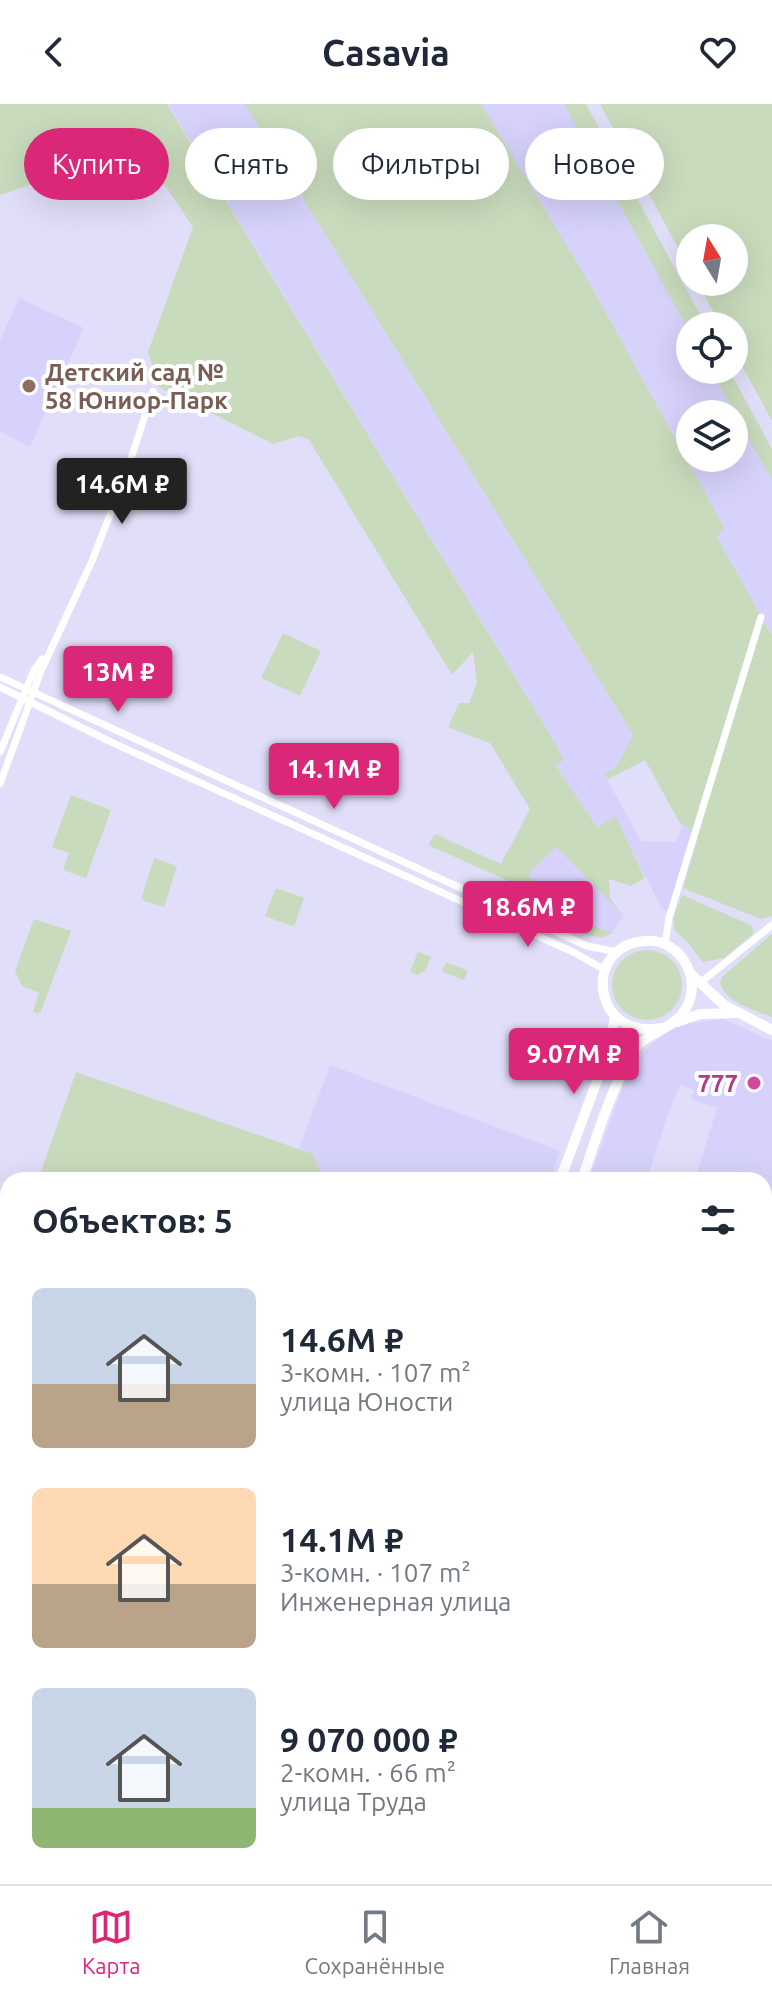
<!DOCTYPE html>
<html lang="ru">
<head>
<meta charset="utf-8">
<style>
  body { margin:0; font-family:Ubuntu,sans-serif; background:#f6f6f7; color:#1f2937; height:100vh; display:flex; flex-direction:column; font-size:30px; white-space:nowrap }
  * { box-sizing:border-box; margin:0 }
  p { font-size:26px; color:#747a83 }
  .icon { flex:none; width:44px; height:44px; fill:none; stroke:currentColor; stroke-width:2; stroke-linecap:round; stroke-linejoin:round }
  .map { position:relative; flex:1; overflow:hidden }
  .drawer { position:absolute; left:0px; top:1068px; width:772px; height:712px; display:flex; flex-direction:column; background:#fff; border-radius:24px 24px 0 0; box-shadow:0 8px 32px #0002 }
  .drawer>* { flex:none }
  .guide { position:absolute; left:24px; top:24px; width:724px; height:72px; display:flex; gap:16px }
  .needle { width:52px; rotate:349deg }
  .tools { position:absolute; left:676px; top:120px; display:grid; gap:16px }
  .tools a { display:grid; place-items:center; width:72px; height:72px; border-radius:50%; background:#fff; box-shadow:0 8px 32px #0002; font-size:40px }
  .price { position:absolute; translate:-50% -68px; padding:0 18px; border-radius:8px; background:#db2777; color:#fff; font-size:26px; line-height:52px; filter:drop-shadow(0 2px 4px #0008) }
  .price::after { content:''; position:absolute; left:50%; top:48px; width:24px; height:18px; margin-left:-12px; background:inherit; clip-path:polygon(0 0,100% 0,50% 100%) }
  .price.active { background:#222; color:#fff }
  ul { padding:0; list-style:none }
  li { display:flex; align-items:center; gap:24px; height:200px; padding:0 32px }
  li span { display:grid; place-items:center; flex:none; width:224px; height:160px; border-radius:12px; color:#555 }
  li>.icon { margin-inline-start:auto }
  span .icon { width:96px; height:96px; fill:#fffc; stroke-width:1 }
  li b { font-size:34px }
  h2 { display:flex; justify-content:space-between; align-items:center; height:96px; padding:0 32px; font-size:34px }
  .tag { padding:0 28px; border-radius:36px; background:#fff; box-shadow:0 8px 32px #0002; font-size:28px; line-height:72px }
  .tag.active { background:#db2777; color:#fff }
  header { display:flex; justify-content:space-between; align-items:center; height:104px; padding:0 32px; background:#fff; font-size:36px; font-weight:700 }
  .tabs { display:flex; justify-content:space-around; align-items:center; height:112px; border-top:2px solid #e0e1e3; background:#fff; font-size:22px; color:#747a83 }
  .tabs a { display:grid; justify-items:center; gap:4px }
  .tabs .active { color:#db2777 }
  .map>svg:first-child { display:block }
</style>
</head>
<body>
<header><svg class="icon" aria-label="back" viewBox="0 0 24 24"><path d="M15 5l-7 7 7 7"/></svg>Casavia<svg class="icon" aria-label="heart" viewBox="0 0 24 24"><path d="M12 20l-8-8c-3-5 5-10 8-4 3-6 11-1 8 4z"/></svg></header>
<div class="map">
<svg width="772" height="1780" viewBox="0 0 772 1780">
  <rect width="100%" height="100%" fill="#e1def9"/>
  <g fill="#d6d2fb" fill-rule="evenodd">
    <polygon points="168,0 245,0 633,631 617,662 604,670 641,737 675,738 684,719 698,734 675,808 662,805 616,714 597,723 556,662 546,624"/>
    <path d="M481 0H564L690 229V266H711L772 377V532L717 433 724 423 590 180ZM690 310H734V354H690Z"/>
    <polygon points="19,194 84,224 30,343 0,327 0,237"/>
    <polygon points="556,742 623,811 612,829 574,814 574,807 550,793 528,771"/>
    <polygon points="723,915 772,937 772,1330 767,1334 772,1336 772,1569 764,1566 764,1076 695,1076 717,1004 691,995 694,986 680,981 667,1013 649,1069 589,1076 623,982 647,944 669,927 685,920"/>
    <polygon points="330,961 560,1047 550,1076 324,1076 313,1050 299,1045"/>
    <polygon points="764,1739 772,1739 772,1780 704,1780 706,1772 764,1772"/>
  </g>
  <g fill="#c9dbbd">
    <polygon points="0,0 167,0 546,624 564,656 556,662 597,723 616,713 645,774 631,782 609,775 610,794 623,811 556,743 528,771 550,793 574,807 574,814 532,793 513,779 428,741 435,730 501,760 530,705 490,639 448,623 459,599 469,599 477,579 473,548 452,571 309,336 299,332 273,340 159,283 148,248 193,123 143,49 122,29 84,48 55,72 0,91"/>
    <polygon points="245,0 481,0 590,180 724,423 717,433 772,532 772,812 761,815 683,784 698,734 684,720 681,721 645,656 608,675 604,670 617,662 633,631"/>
    <polygon points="564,0 586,0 706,222 690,222 690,229"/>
    <polygon points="600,0 772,0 772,317 734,247 734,222 721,222 697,178 734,178 734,134 690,134 690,166"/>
    <polygon points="711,266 729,266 772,345 772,377"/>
    <polygon points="283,529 321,547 300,592 261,574"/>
    <polygon points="71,691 111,706 86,774 63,766 69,749 52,743"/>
    <polygon points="154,754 177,762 164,803 141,796"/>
    <polygon points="276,784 304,794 294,823 265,812"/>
    <path d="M507 785 589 824 592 821 612 829C608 831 605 833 600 833 579 832 522 799 507 785Z"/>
    <polygon points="682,791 751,821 754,829 724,854 703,858 686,836 675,827 673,814"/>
    <polygon points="34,815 71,827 41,907 37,910 33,907 39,889 22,882 15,867"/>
    <path d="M772 830V913C753 905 727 900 720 879L723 872Z"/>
    <circle cx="647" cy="881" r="35"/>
    <polygon points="418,848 431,853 425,867 417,871 410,868"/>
    <polygon points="446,858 468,867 464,876 442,868"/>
    <polygon points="76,968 313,1050 324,1076 38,1076"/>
    <polygon points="764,1663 772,1665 772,1728 764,1728"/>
    <polygon points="215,1772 266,1772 273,1780 201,1780"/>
  </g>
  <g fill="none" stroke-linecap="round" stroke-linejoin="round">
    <g stroke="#fff" stroke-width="7">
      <polyline points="0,573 587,842 617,848"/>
      <polyline points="0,583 113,639 575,849 605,866"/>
      <polyline points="0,648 34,566 42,555"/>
      <polyline points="0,680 41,567 92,457 126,370 153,287"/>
      <polyline points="665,840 669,814 761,513"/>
      <polyline points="700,879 772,821"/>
      <polyline points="0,1310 8,1313"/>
    </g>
    <polyline stroke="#fff" stroke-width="9" points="764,1596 772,1599"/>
    <g stroke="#fff" stroke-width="10">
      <polyline points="692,871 724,901 772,926"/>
      <polyline points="677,918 700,910 735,909"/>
      <polyline points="560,1076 609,945 615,913"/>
      <path d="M582 1076C596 1034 610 989 631 951 642 929 668 928 682 910 706 880 683 834 645 837 582 841 591 937 662 924"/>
      <polyline points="277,1772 281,1780"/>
      <polyline points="146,1780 158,1772"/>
      <polyline points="179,1780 191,1772"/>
      <polyline points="320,1780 323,1772"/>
    </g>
  </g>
  <circle fill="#8d6e63" stroke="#fff" stroke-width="3" cx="29" cy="282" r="8"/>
  <circle fill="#d1479c" stroke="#fff" stroke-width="3" cx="754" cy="979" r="8"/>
  <g text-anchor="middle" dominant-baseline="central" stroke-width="8" stroke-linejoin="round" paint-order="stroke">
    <g font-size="24" font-weight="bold" fill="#785e54" stroke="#fff" text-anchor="start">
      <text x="45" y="268">Детский сад №<tspan x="45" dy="28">58 Юниор-Парк</tspan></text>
    </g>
    <g font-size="24" font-weight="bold" fill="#b23c85" stroke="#fff" text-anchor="end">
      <text x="738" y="979">777</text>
    </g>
  </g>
</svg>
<div class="tools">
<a><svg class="needle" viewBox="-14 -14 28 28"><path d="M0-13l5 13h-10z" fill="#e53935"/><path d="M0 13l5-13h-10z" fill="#747a83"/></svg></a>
<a><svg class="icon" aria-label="locate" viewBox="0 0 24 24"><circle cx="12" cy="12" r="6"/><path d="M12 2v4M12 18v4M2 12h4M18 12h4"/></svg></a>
<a><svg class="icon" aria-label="layers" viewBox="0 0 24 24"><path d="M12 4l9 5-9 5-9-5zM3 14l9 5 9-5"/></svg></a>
</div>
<b class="price active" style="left:122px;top:422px">14.6M ₽</b>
<b class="price" style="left:118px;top:610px">13M ₽</b>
<b class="price" style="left:334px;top:707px">14.1M ₽</b>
<b class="price" style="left:528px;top:845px">18.6M ₽</b>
<b class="price" style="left:574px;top:992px">9.07M ₽</b>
<div class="guide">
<a class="tag active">Купить</a>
<a class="tag">Снять</a>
<a class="tag">Фильтры</a>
<a class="tag">Новое</a>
</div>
<section class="drawer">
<h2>Объектов: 5<svg class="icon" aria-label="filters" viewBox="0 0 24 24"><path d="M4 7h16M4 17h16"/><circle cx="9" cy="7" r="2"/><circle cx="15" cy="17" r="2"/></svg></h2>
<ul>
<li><span style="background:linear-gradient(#c9d6e8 60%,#b9a48a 0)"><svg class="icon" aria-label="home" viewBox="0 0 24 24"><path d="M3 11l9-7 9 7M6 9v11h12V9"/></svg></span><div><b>14.6M ₽</b><p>3-комн. · 107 m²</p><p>улица Юности</p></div></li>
<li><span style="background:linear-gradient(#ffd9b3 60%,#b9a48a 0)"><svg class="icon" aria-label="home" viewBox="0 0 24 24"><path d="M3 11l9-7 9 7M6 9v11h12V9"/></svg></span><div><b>14.1M ₽</b><p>3-комн. · 107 m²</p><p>Инженерная улица</p></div></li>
<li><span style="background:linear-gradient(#c9d6e8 75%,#8fb573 0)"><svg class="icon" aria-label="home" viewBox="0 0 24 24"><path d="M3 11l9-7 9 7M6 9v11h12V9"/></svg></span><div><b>9 070 000 ₽</b><p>2-комн. · 66 m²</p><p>улица Труда</p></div></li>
</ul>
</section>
</div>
<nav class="tabs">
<a class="active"><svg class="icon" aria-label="map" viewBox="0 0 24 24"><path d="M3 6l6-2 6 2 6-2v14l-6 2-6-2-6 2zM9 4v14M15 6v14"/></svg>Карта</a>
<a><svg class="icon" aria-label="saved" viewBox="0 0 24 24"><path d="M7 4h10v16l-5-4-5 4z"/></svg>Сохранённые</a>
<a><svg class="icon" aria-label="home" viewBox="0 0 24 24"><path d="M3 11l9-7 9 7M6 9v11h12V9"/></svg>Главная</a>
</nav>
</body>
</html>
